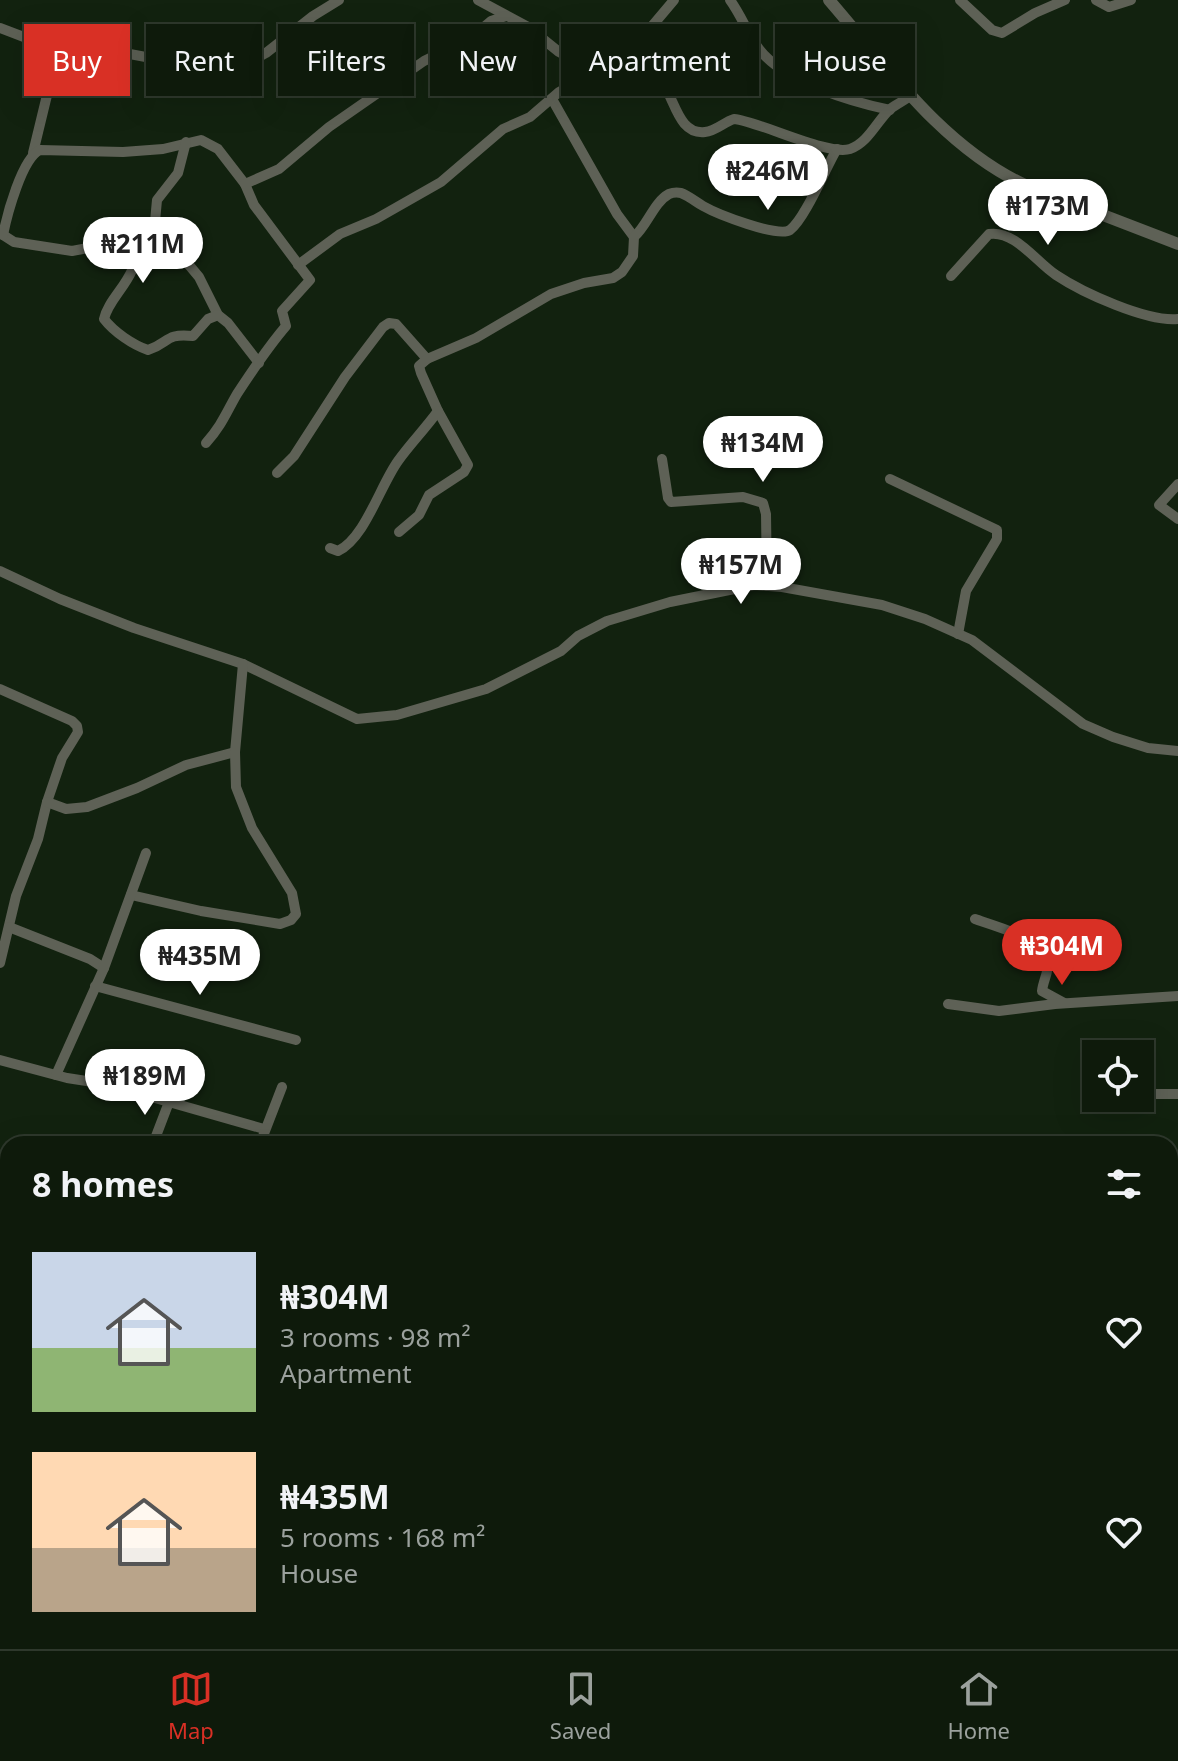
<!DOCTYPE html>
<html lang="en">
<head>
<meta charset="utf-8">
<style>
  body { margin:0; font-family:"Noto Sans",sans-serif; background:#172314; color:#f1f3f6; height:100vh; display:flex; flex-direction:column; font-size:30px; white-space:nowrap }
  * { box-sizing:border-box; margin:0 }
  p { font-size:26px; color:#9ba19d }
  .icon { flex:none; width:44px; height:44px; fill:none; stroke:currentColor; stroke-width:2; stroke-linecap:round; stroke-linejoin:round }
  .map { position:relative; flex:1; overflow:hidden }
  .panel { position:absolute; left:0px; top:1136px; width:1178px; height:514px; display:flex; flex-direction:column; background:#0e1a0b; border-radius:24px 24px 0 0; box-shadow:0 8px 32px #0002,0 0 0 2px #2e382c }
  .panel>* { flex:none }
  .guide { position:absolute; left:24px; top:24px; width:1130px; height:72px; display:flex; gap:16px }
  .fabs { position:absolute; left:1082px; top:1040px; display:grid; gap:16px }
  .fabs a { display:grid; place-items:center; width:72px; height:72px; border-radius:0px; background:#0e1a0b; box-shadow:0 8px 32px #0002,0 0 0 2px #2e382c; font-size:40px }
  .price { position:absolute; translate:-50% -68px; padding:0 18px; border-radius:28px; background:#fff; color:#222; font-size:26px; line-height:52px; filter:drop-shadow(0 2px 4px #0008) }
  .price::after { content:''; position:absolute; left:50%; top:48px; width:24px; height:18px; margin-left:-12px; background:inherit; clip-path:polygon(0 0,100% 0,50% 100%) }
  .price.on { background:#d93025; color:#fff }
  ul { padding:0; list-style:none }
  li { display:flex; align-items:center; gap:24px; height:200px; padding:0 32px }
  li span { display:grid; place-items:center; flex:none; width:224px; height:160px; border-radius:0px; color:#555 }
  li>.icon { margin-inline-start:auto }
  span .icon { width:96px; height:96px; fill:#fffc; stroke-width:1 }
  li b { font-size:34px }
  h2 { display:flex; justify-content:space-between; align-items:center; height:96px; padding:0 32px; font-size:34px }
  .chip { padding:0 28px; border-radius:0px; background:#0e1a0b; box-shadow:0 8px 32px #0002,0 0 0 2px #2e382c; font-size:28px; line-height:72px }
  .chip.on { background:#d93025; color:#fff }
  .tabs { display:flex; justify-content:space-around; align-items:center; height:112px; border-top:2px solid #2e382c; background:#0e1a0b; font-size:22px; color:#9ba19d }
  .tabs a { display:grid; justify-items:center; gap:4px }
  .tabs .on { color:#d93025 }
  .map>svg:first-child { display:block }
</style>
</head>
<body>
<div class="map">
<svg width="1178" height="1649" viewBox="0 0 1178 1649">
  <rect width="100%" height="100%" fill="#12220f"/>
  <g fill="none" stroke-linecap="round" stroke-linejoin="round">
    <g stroke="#5e6156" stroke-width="10">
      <polyline points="478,0 528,27 559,52 594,72"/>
      <path d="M730 0C741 15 748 34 759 49 784 82 852 102 890 110"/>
      <polyline points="960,0 992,30 1002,33 1035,13 1065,0"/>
      <polyline points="1096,0 1109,7 1131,0"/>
      <polyline points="0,28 50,47 82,45 151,58 180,56 250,62 266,53 313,16 339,0"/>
      <path d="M631 51C641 61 653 71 662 83 675 98 678 135 705 132 716 131 724 122 734 119 761 122 828 156 850 149 868 143 877 121 890 109 897 104 905 100 912 95"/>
      <polyline points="552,99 617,214 634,237"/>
      <polyline points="33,153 49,87 63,45"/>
      <polyline points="0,233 14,242 72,251 130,240 135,243 153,243 165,246 184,259 199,277 218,315 228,323 259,363"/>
      <path d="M3 235C7 215 22 158 40 150L123 152 163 149 201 140 218 149 245 184"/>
      <path d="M135 243C142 276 109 295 104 319 114 332 133 345 148 350 170 343 164 333 193 336L208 319 218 315"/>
      <polyline points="153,243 157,200 178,173 186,142"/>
      <polyline points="298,265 340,234 376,219 441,182 503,129 530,117 559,92 631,51 674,0"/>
      <path d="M951 276 989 234C1015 230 1036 262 1056 275 1083 293 1147 322 1178 319"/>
      <path d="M206 443C222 425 226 413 237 394 252 371 268 347 286 326L282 311 310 280 254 205 245 184 279 169 329 127 424 61 471 38 491 21 506 16"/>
      <polyline points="662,459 668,498 671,502 743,497 763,503 766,514 767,586"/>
      <polyline points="277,473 294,456 345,377 383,327 389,323 396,324 427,359"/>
      <polyline points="890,479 997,530 997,539 966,591 958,634"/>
      <polyline points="1178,484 1159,505 1178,519"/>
      <path d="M399 532 419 515 429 495 464 472 468 465 438 411 421 373 419 366 427 359 476 338 551 294 584 283 613 278 622 272 633 256 634 237C647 226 654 202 669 194 674 192 676 192 681 193 689 196 696 202 703 206 717 214 778 238 790 230 805 219 826 167 837 149"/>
      <path d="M330 548 338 551C365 538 380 486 398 461 410 444 425 429 438 411"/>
      <polyline points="0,571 60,599 134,628 243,664 357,719 397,715 486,689 561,651 578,636 607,621 670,602 754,585 782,587 882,605 925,619 972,640 1083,724 1113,737 1148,748 1178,751"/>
      <polyline points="0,689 72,721 77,726 78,732 62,758 47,802 38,839 16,896 0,963"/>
      <polyline points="47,802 66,809 87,807 137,788 186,765 235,752"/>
      <polyline points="131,895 201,911 280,924 291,920 296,914 292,893 252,828 236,787 235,752 243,664"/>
      <path d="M975 919C992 925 1044 939 1048 959 1050 969 1043 981 1042 991L1064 1003"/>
      <polyline points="9,927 90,959 104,968"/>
      <polyline points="95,986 296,1040"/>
      <polyline points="948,1004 999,1011 1055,1004 1178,996"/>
      <polyline points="0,1060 67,1078 106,1084 264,1129"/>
      <polyline points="56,1075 104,968 146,853"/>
      <polyline points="1140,1094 1178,1094"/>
      <polyline points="153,1144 169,1102"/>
      <polyline points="260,1144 282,1087"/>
      <polyline points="1170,1193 1178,1187"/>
      <polyline points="0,1206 8,1208"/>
      <polyline points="0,1315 8,1317"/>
      <polyline points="1170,1348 1178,1381"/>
      <polyline points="0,1495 8,1481"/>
      <polyline points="1170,1572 1178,1571"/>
      <polyline points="0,1580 8,1582"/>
      <polyline points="240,1642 267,1649"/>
      <polyline points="25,1649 27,1642"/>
      <polyline points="380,1649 382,1642"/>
      <polyline points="600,1649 602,1642"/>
      <polyline points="690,1649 692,1642"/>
      <polyline points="797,1649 798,1642"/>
      <polyline points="899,1649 901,1642"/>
    </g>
    <path stroke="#5e6156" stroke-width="12" d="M829 0C887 67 943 147 1025 185L1178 244"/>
  </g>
</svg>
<div class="fabs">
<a><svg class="icon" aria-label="locate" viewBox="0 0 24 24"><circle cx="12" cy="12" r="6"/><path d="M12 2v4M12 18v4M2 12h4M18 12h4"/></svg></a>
</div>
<b class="price" style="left:768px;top:212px">₦246M</b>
<b class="price" style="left:1048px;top:247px">₦173M</b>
<b class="price" style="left:143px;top:285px">₦211M</b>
<b class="price" style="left:763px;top:484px">₦134M</b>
<b class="price" style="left:741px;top:606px">₦157M</b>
<b class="price on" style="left:1062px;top:987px">₦304M</b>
<b class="price" style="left:200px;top:997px">₦435M</b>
<b class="price" style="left:145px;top:1117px">₦189M</b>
<div class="guide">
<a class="chip on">Buy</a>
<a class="chip">Rent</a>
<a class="chip">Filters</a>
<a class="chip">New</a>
<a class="chip">Apartment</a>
<a class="chip">House</a>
</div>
<section class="panel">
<h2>8 homes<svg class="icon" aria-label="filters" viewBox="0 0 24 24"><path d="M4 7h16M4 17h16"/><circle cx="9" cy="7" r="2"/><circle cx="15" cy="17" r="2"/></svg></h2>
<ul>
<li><span style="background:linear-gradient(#c9d6e8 60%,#8fb573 0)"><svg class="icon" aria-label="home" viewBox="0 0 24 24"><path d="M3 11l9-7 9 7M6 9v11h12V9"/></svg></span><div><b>₦304M</b><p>3 rooms · 98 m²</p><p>Apartment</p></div><svg class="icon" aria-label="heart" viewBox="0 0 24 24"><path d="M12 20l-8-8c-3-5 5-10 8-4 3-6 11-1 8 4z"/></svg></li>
<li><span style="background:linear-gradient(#ffd9b3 60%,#b9a48a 0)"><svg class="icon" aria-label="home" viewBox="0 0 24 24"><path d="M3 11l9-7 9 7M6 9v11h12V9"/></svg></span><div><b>₦435M</b><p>5 rooms · 168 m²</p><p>House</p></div><svg class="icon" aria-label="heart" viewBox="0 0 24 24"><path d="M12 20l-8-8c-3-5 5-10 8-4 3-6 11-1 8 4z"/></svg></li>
</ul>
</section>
</div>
<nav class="tabs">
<a class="on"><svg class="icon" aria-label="map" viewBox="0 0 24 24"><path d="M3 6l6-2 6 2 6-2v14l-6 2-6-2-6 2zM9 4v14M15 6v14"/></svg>Map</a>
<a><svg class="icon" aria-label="saved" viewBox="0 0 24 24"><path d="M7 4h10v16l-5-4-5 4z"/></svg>Saved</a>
<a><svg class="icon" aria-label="home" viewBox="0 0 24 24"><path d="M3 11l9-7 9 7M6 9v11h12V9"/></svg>Home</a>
</nav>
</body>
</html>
